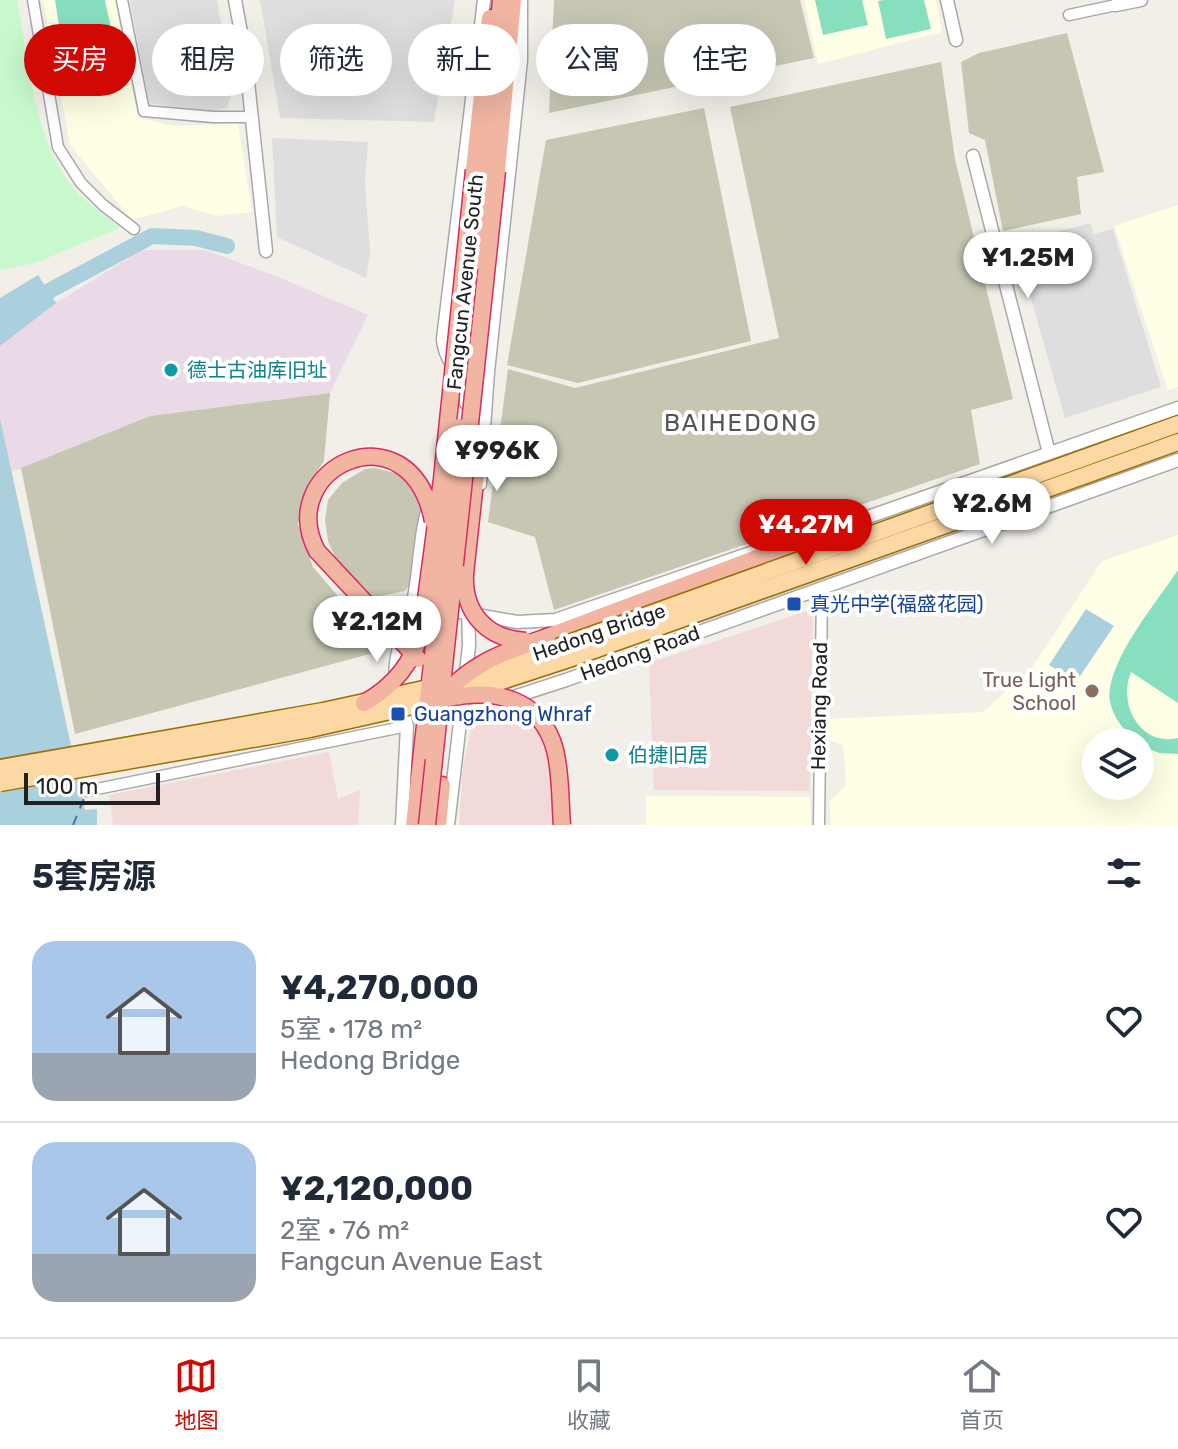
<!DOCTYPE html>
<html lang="zh">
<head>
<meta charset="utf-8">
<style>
  body { margin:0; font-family:Rubik,"Noto Sans SC",sans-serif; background:#f6f6f7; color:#1f2937; height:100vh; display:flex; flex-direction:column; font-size:30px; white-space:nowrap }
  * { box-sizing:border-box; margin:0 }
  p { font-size:26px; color:#747a83 }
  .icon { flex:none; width:44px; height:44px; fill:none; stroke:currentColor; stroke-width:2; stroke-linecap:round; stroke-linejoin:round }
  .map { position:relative; height:825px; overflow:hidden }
  .details { display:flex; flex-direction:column; background:#fff; flex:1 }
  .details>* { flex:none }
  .banner { position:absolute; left:24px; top:24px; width:1130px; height:72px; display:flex; gap:16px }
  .buttons { position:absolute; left:1082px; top:728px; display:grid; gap:16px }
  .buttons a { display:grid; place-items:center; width:72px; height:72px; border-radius:50%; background:#fff; box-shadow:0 8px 32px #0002; font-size:40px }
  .scale { position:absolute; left:24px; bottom:20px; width:136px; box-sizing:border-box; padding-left:8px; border:4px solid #212121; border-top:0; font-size:22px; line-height:28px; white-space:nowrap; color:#212121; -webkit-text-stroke:6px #fff; paint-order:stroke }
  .price { position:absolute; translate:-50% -68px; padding:0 18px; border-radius:28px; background:#fff; color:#222; font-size:26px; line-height:52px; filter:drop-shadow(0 2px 4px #0008) }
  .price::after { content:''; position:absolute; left:50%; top:48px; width:24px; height:18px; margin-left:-12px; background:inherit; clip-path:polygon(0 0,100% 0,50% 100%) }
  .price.current { background:#d00903; color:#fff }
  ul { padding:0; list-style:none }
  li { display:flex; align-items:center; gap:24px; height:200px; padding:0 32px }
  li+li { border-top:2px solid #e0e1e3 }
  li span { display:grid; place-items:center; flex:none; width:224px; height:160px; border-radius:24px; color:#555 }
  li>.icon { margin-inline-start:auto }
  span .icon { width:96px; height:96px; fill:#fffc; stroke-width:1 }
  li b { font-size:34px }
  h2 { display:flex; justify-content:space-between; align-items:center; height:96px; padding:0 32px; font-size:34px }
  .chip { padding:0 28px; border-radius:36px; background:#fff; box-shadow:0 8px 32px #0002; font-size:28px; line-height:72px }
  .chip.current { background:#d00903; color:#fff }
  .menu { display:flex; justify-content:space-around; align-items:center; height:112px; border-top:2px solid #e0e1e3; background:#fff; font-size:22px; color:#747a83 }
  .menu a { display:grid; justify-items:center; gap:4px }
  .menu .current { color:#d00903 }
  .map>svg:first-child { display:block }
</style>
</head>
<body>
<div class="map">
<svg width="1178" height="825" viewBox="0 0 1178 825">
  <rect width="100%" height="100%" fill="#f1efe8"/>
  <g fill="#dfdede">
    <polygon points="130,0 217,0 233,91 227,108 207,112 149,103"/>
    <polygon points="260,0 455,0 434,122 280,118"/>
    <polygon points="272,138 368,142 365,180 370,254 366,278 277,237"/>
    <polygon points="1091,223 1093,234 1113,229 1161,387 1065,418 1015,243"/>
  </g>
  <g fill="#f1dad8">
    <polygon points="813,609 810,791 654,790 649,663"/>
    <polygon points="502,710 521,715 535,724 546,740 555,780 557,825 459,825 463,766 472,725 487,715"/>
    <polygon points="329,752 338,799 360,790 358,825 113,825 109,795"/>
  </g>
  <polygon fill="#eadae7" points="142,250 205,250 281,278 368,315 330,393 150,416 12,472 0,418 0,346 41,312"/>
  <g fill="#feffe4" fill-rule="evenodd">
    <polygon points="43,0 115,0 138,118 175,126 238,123 252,212 216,216 183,206 132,220 70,145"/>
    <polygon points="804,0 936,0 942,32 818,64"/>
    <polygon points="1178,205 1178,387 1168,390 1114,226"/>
    <path d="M1178 535V825H831L829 802 846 786 845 764 843 745 827 740 826 719 983 712 1031 669 1102 561ZM1096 742H1140V786H1096Z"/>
    <polygon points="646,796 810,797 811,825 646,825"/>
  </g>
  <g fill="#c6c6b3">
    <polygon points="554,0 800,0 814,58 549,113"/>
    <polygon points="1067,33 1104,172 1077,177 1081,214 1003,231 985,140 969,133 961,62 979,53"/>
    <polygon points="941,62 955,159 1013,399 971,410 980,464 554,610 535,537 488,522 508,369 575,388 779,338 730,107"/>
    <polygon points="704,108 751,341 578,383 507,365 546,140"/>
    <polygon points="330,393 324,461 305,489 298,525 313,567 384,650 75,734 21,468 150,416"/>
    <polygon points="375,468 403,475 420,489 421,509 410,585 405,591 371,598 335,557 328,541 325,520 328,500 342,483 365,469"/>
  </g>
  <path fill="#c7f9cd" d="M0 0H17C28 56 34 137 69 183 83 201 103 214 120 228L35 263 0 270Z"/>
  <g fill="#88dfc0">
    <path d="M55 0H105C109 23 129 80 93 85 81 87 72 80 66 71Z"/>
    <polygon points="815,0 862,0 868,25 823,35"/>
    <polygon points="884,0 924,0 931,29 886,39 878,1"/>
    <path d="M1178 570V703L1131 672C1118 703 1139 747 1178 738V754L1159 753 1140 745V742H1136C1125 730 1113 719 1110 701 1105 663 1157 602 1178 570Z"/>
  </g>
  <g fill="#aad0de">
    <polygon points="38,275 56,303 0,346 0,298"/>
    <polygon points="0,418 85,810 97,809 97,825 0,825"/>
    <polygon points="1086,609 1114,626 1076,682 1049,665"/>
  </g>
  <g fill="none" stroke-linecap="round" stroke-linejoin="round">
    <polyline stroke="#aad0de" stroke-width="16" points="49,291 152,236 196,238 227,246"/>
    <polyline stroke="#4a77a9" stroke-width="2" stroke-dasharray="10 8" stroke-linecap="butt" points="73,825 85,796"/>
    <defs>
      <g id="minor">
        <polyline points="33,0 58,147 81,183 103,205 134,229"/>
        <polyline points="122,0 144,111 213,117 250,117"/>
        <polyline points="1069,15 1116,5"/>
        <polyline points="87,791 407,726"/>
        <polyline points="819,825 822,588"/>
      </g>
      <g id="tertiary">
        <polyline points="235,0 245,54 266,251"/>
        <polyline points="947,0 956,40"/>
        <polyline points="1116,5 1141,0"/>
        <polyline points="973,156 1049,453"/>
        <path d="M466 403C468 375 445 367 443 339L484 0"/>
        <polyline points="480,484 488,372 521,60 521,0"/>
        <polyline points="794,543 1178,408"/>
        <polyline points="444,609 517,622 555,620 771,546"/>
        <path d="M396 681C392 653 408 629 413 602 420 571 419 538 428 508"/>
        <polyline points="401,703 407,726 402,825"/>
        <polyline points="434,720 461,714 566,680 1178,460"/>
        <polyline points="448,825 469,646 468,605"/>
      </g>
      <g id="primary">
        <polyline points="1081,459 1178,424"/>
        <polyline points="1086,475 1178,442"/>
      </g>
      <g id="trunk">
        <polyline points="474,170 490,18"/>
        <polyline points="486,171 501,0"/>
        <polyline points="497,171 513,0"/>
        <polyline points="465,574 476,473"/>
        <polyline points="547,637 799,542"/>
        <polyline points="414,825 422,752"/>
        <polyline points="438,825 442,785"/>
      </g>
    </defs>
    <use href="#minor" stroke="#a8a8a8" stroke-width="13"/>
    <use href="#tertiary" stroke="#a8a8a8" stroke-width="15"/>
    <use href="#primary" stroke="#9d6e02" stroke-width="19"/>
    <use href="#trunk" stroke="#da2b61" stroke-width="19"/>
    <use href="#minor" stroke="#fff" stroke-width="10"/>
    <use href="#tertiary" stroke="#fff" stroke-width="12"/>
    <use href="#primary" stroke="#fbd8a4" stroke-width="16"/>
    <use href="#trunk" stroke="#f1b5a2" stroke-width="16"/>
    <defs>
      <g id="primary-bridge">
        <polyline points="468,677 541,653 1081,459"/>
        <polyline points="465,693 569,659 1086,475"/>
        <polyline points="0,768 323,711 442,685"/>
        <polyline points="0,783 310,729 439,700"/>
      </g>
      <g id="trunk-bridge">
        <polyline points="476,261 486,171"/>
        <path d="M465 574C463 613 487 639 526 641"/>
        <path d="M418 659 317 551C273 467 410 404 433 521"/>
        <path d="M449 698C495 688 541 698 555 750 561 773 560 801 562 825"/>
        <path d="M439 702C467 664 504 652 547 637"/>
        <path d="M364 703C394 686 413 663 422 629L442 479 474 170"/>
        <polyline points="422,752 459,427"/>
        <polyline points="427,825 497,171"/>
      </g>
    </defs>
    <use href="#primary-bridge" stroke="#9d6e02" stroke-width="19" stroke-linecap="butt"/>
    <use href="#trunk-bridge" stroke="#da2b61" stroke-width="19" stroke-linecap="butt"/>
    <use href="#primary-bridge" stroke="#fbd8a4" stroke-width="16"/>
    <use href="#trunk-bridge" stroke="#f1b5a2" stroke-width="16"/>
  </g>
  <g fill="#0f9aa8" stroke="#fff" stroke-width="3">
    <circle cx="171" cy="370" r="8"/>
    <circle cx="612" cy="755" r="8"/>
  </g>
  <g fill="#1a4fb4" stroke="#fff" stroke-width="3">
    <rect x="786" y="596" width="16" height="16" rx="4"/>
    <rect x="390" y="706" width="16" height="16" rx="4"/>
  </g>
  <circle fill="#8d6e63" stroke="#fff" stroke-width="3" cx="1092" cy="691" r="8"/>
  <g text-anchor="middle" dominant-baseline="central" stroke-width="8" stroke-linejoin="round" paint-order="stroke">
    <g font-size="20" fill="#212121" stroke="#fff">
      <text transform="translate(465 282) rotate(-84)">Fangcun Avenue South</text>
      <text transform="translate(599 632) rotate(-19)">Hedong Bridge</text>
      <text transform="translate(640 653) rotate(-20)">Hedong Road</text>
      <text transform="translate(819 706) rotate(-89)">Hexiang Road</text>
    </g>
    <g font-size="20" fill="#0d838f" stroke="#fff" text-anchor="start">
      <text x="187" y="370">德士古油库旧址</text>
      <text x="628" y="755">伯捷旧居</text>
    </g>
    <g font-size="20" fill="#164399" stroke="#fff" text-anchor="start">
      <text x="810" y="604">真光中学(福盛花园)</text>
      <text x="414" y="714">Guangzhong Whraf</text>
    </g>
    <g font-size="20" fill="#785e54" stroke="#fff" text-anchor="end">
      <text x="1076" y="680">True Light<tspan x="1076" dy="23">School</tspan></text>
    </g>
    <g font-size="24" letter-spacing="2" fill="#545454" stroke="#fff">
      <text x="741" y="423">BAIHEDONG</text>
    </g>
  </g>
</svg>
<div class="buttons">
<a><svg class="icon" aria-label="layers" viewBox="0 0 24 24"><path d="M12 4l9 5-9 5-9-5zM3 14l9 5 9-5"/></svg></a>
</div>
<div class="scale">100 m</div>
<b class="price" style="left:1028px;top:300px">¥1.25M</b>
<b class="price" style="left:497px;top:493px">¥996K</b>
<b class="price" style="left:992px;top:546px">¥2.6M</b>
<b class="price current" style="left:806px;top:567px">¥4.27M</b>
<b class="price" style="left:377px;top:664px">¥2.12M</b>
<div class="banner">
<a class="chip current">买房</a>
<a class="chip">租房</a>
<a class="chip">筛选</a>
<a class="chip">新上</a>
<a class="chip">公寓</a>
<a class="chip">住宅</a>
</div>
</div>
<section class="details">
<h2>5套房源<svg class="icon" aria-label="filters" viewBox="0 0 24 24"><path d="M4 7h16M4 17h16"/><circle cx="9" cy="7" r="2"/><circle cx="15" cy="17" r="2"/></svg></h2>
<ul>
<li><span style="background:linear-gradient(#a9c7e8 70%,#9aa5b1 0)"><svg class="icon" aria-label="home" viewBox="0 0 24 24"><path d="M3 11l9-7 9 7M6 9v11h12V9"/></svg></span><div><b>¥4,270,000</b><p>5室 · 178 m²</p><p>Hedong Bridge</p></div><svg class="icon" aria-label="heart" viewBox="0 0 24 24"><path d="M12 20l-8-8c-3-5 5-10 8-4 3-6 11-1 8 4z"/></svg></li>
<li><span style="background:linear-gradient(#a9c7e8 70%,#9aa5b1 0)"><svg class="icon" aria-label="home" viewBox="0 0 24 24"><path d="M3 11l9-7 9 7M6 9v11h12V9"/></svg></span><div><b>¥2,120,000</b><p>2室 · 76 m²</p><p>Fangcun Avenue East</p></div><svg class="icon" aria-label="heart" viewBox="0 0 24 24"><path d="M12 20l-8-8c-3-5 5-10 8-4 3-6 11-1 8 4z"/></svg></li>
</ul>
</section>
<nav class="menu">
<a class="current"><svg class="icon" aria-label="map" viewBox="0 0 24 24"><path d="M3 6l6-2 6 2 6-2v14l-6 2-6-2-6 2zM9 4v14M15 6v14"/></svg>地图</a>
<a><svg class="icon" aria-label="saved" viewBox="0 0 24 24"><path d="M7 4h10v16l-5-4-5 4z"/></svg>收藏</a>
<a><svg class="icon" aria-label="home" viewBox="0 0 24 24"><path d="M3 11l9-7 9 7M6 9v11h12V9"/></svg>首页</a>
</nav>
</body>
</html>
